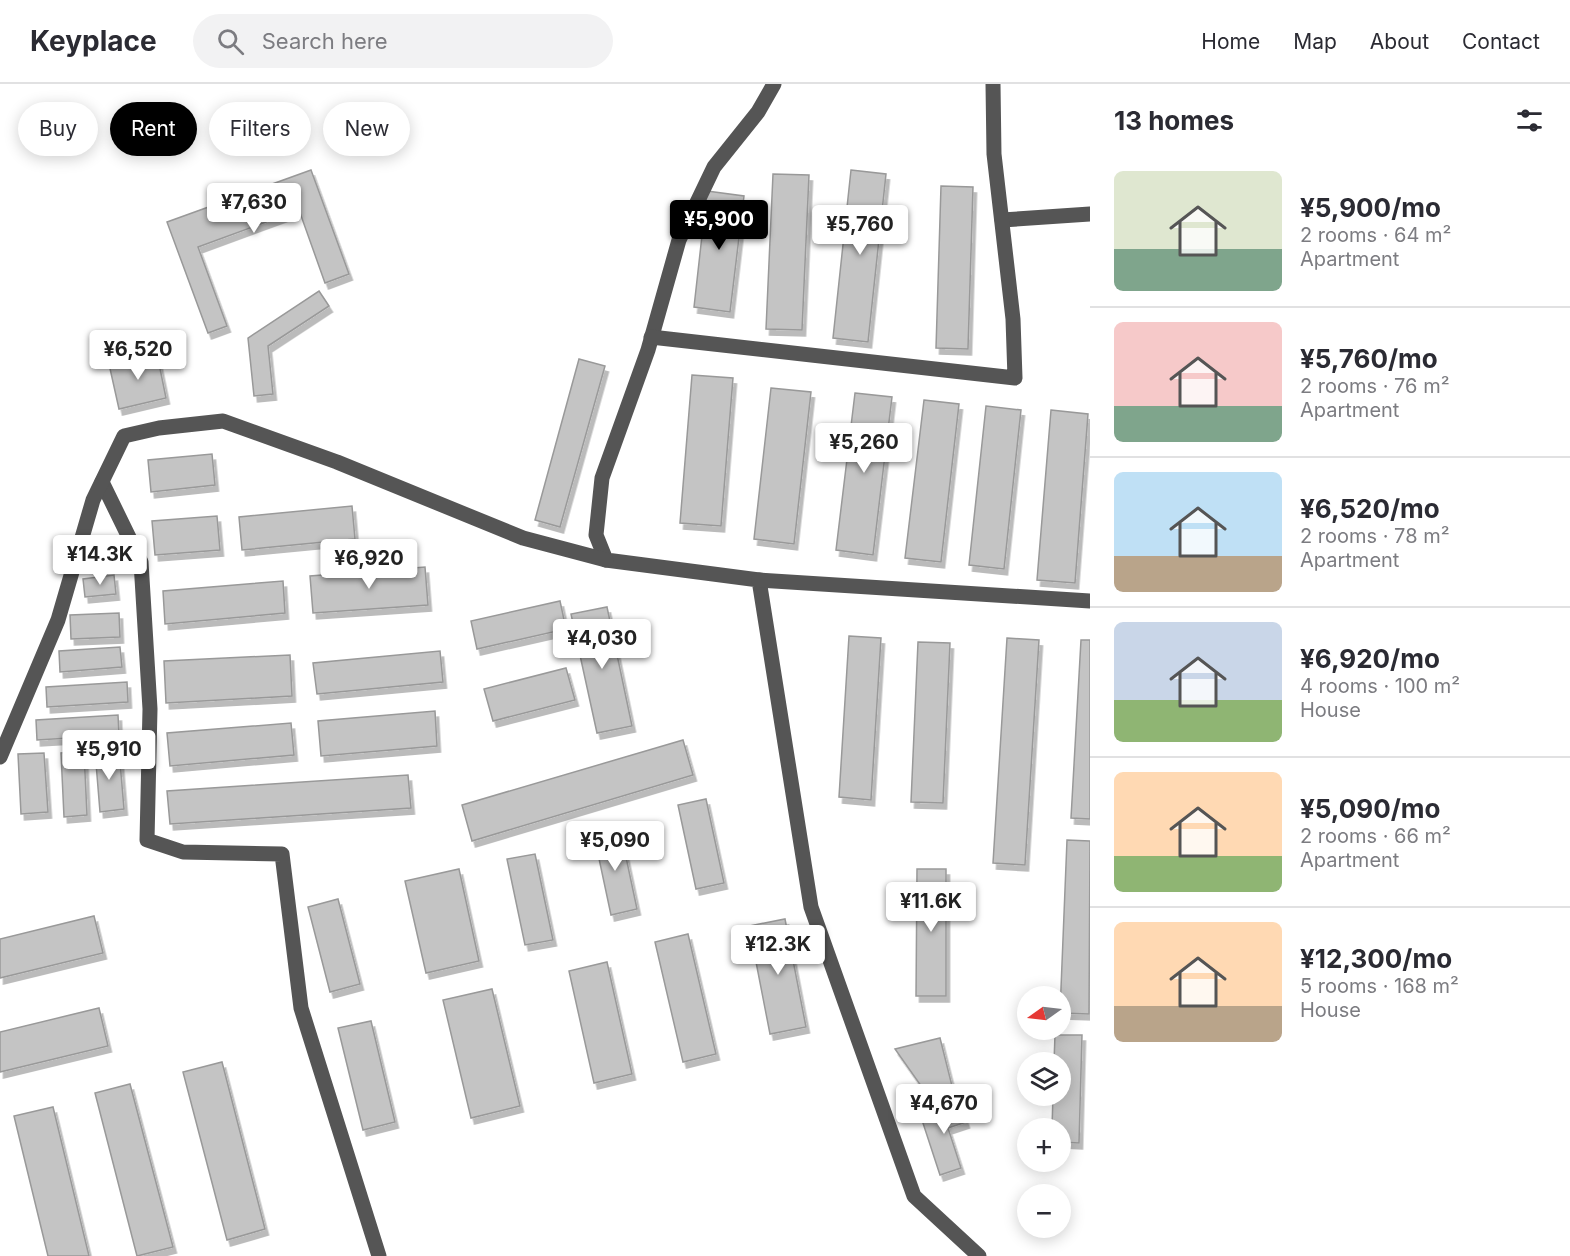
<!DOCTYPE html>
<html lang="en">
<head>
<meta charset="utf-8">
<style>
  body { margin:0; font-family:Inter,sans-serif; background:#f2f2f3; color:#2b2b33; height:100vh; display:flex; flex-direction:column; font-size:22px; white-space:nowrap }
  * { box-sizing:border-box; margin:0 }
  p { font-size:20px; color:#7c7c81 }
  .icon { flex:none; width:33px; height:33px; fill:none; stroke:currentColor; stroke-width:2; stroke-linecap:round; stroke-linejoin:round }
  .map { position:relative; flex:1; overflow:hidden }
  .drawer { display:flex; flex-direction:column; background:#fff; width:480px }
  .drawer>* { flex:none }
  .banner { position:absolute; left:18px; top:18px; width:570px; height:54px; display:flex; gap:12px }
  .needle { width:39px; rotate:256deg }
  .controls { position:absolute; left:1017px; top:902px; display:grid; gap:12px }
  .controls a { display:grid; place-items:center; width:54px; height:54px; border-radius:50%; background:#fff; box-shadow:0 3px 15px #0003; font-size:30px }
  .price { position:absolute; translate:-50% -51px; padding:0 14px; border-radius:6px; background:#fff; color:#222; font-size:20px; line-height:39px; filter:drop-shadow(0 2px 3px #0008) }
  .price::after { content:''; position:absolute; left:50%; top:36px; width:18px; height:14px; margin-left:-9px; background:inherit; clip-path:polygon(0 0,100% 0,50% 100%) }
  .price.on { background:#000; color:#fff }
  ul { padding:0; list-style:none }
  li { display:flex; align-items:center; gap:18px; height:150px; padding:0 24px }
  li+li { border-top:2px solid #e1e1e2 }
  li span { display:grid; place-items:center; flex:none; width:168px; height:120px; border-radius:9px; color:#555 }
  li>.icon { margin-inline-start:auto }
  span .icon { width:72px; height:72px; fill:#fffc; stroke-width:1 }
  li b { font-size:26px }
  h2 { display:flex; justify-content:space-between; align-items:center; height:72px; padding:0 24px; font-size:26px }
  .chip { padding:0 21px; border-radius:27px; background:#fff; box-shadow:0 3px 15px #0003; font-size:21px; line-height:54px }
  .chip.on { background:#000; color:#fff }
  header { display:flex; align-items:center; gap:36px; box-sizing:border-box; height:84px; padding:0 30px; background:#fff; border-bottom:2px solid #e1e1e2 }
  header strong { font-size:28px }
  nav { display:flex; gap:33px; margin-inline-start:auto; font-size:21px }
  .search { width:420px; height:54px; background:#f2f2f3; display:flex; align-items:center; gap:15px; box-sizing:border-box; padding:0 21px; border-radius:33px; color:#7c7c81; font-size:22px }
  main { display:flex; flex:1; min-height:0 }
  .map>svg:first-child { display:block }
</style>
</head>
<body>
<header>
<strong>Keyplace</strong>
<div class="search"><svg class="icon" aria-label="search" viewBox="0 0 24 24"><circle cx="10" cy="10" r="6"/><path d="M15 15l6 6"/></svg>Search here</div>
<nav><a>Home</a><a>Map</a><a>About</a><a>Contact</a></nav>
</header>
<main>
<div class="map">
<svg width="1090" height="1172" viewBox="0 0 1090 1172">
  <defs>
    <filter id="shadow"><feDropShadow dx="3.5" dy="6" stdDeviation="0" flood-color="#0004"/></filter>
  </defs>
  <rect width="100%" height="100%" fill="#fff"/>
  <g fill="#c4c4c4" stroke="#999" stroke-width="1.5" filter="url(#shadow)">
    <polygon points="311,86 349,190 325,199 299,126 198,163 227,242 208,249 167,138"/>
    <polygon points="851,86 886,90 868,258 833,254"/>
    <polygon points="773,90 809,91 802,246 766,245"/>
    <polygon points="941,102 973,103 968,265 936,264"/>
    <polygon points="707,107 744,112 730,228 694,223"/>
    <polygon points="319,207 329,222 268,262 273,310 254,312 248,254"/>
    <polygon points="157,270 166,314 119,325 109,280"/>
    <polygon points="579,275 605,282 560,443 535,436"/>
    <polygon points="692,291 733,294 721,442 680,439"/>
    <polygon points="771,304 811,308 794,460 754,455"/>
    <polygon points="855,309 892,313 873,471 836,466"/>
    <polygon points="924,316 959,320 941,478 905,474"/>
    <polygon points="986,322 1021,326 1004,485 969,481"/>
    <polygon points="1051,326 1088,330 1075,499 1037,496"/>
    <polygon points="212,370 215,401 151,408 148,376"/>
    <polygon points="352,422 355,455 242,466 239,433"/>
    <polygon points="217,432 220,466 155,471 152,437"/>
    <polygon points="425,483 428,521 313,529 310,492"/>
    <polygon points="114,491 116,510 85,513 83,495"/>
    <polygon points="283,497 285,529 165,540 163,507"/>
    <polygon points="560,517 566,545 477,565 471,537"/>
    <polygon points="607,523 632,642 597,649 571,530"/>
    <polygon points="119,529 120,553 71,555 70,531"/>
    <polygon points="849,552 881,554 871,716 839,713"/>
    <polygon points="1007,554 1039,556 1025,781 993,779"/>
    <polygon points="1081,556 1090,556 1090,735 1071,734"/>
    <polygon points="918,558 950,559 943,719 911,718"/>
    <polygon points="120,563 122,583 60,588 59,567"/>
    <polygon points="440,567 443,598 317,610 313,579"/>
    <polygon points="290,571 292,612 166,619 164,577"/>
    <polygon points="566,584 575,616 493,637 484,605"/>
    <polygon points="127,598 128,618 47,623 46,603"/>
    <polygon points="435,627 437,662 321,672 318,637"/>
    <polygon points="118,631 119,651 37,656 36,636"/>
    <polygon points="291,639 294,671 170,682 167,649"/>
    <polygon points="683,656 693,691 472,757 462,721"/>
    <polygon points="119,666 124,725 100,728 95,667"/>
    <polygon points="84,667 87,731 64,733 61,669"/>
    <polygon points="44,669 48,728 21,730 18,670"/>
    <polygon points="408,691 411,724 170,740 167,707"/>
    <polygon points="706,715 724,799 696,805 678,721"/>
    <polygon points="620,745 637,825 611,831 594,751"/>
    <polygon points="1067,756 1090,757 1089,930 1060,929"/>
    <polygon points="535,770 553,856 525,861 507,775"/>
    <polygon points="459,785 479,877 426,889 405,797"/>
    <polygon points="917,785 946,785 946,912 916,912"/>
    <polygon points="338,815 360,900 330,908 308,823"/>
    <polygon points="94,832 103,869 0,894 0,855"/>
    <polygon points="785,835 806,943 770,950 749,842"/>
    <polygon points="688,850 716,970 683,978 655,858"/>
    <polygon points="607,878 632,990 594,999 569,887"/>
    <polygon points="492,905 520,1022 471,1034 443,916"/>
    <polygon points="99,924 108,962 0,988 0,948"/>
    <polygon points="371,937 395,1038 363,1046 338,944"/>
    <polygon points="1055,951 1082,951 1079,1059 1060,1058 1060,1044 1052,1044 1053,1011 1060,1011 1060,978 1054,978"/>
    <polygon points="940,954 954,1010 931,1016 895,965"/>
    <polygon points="222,978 265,1145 227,1156 183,988"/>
    <polygon points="130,1000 173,1163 137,1172 95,1009"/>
    <polygon points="959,1016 966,1038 948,1044 961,1084 940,1091 920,1030"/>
    <polygon points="53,1023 89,1172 48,1172 14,1032"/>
  </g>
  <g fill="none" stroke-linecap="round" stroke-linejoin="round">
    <g stroke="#555" stroke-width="15">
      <polyline points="774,0 758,28 714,83 679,156 648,266 602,394 596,451 606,476 759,496 811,823 914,1112 979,1172"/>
      <polyline points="1002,136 1090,130"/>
      <polyline points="651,253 1015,294 1013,235 994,70 993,0"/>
      <polyline points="102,398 141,478 150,625 147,756 183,768 282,770 301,924 379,1172"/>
      <polyline points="759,496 1090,517"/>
      <polyline points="0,673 58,536 93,416 124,352 159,344 223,337 337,378 523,454 606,476"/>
    </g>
  </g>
</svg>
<div class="controls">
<a><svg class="needle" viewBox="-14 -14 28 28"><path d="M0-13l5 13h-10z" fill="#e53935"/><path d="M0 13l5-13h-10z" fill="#7c7c81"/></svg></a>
<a><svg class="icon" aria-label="layers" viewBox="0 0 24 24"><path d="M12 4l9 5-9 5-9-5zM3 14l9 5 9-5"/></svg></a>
<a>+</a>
<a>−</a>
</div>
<b class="price" style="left:254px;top:150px">¥7,630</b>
<b class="price on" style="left:719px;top:167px">¥5,900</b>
<b class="price" style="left:860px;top:172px">¥5,760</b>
<b class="price" style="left:138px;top:297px">¥6,520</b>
<b class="price" style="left:864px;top:390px">¥5,260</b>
<b class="price" style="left:100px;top:502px">¥14.3K</b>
<b class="price" style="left:369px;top:506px">¥6,920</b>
<b class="price" style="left:602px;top:586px">¥4,030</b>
<b class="price" style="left:109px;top:697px">¥5,910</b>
<b class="price" style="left:615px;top:788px">¥5,090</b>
<b class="price" style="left:931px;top:849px">¥11.6K</b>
<b class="price" style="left:778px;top:892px">¥12.3K</b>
<b class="price" style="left:944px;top:1051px">¥4,670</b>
<div class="banner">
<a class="chip">Buy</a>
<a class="chip on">Rent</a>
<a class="chip">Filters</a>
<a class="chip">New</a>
</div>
</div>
<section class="drawer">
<h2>13 homes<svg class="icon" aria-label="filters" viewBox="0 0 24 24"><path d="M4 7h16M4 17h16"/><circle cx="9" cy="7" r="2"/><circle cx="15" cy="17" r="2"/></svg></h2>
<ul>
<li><span style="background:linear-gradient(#dfe7d0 65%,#7fa58c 0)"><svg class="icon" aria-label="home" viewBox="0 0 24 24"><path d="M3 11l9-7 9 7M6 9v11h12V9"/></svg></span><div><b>¥5,900/mo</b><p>2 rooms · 64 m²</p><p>Apartment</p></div></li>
<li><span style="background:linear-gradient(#f6c9c9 70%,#7fa58c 0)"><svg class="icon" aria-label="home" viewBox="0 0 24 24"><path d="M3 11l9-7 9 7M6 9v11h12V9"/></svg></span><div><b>¥5,760/mo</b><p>2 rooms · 76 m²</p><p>Apartment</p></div></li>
<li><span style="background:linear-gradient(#bfe0f5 70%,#b9a48a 0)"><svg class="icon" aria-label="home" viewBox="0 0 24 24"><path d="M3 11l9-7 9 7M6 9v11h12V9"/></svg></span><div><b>¥6,520/mo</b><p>2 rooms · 78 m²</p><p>Apartment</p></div></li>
<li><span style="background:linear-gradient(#c9d6e8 65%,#8fb573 0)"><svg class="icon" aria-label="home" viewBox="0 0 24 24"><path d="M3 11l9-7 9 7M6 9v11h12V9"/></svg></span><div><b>¥6,920/mo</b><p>4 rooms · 100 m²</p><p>House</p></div></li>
<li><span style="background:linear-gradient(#ffd9b3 70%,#8fb573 0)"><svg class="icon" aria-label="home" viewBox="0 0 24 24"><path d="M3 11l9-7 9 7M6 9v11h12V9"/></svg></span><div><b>¥5,090/mo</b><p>2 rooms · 66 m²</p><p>Apartment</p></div></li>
<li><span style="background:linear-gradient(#ffd9b3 70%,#b9a48a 0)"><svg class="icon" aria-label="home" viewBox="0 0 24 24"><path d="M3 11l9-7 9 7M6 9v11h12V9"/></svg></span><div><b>¥12,300/mo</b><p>5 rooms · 168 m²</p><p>House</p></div></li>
</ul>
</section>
</main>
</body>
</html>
